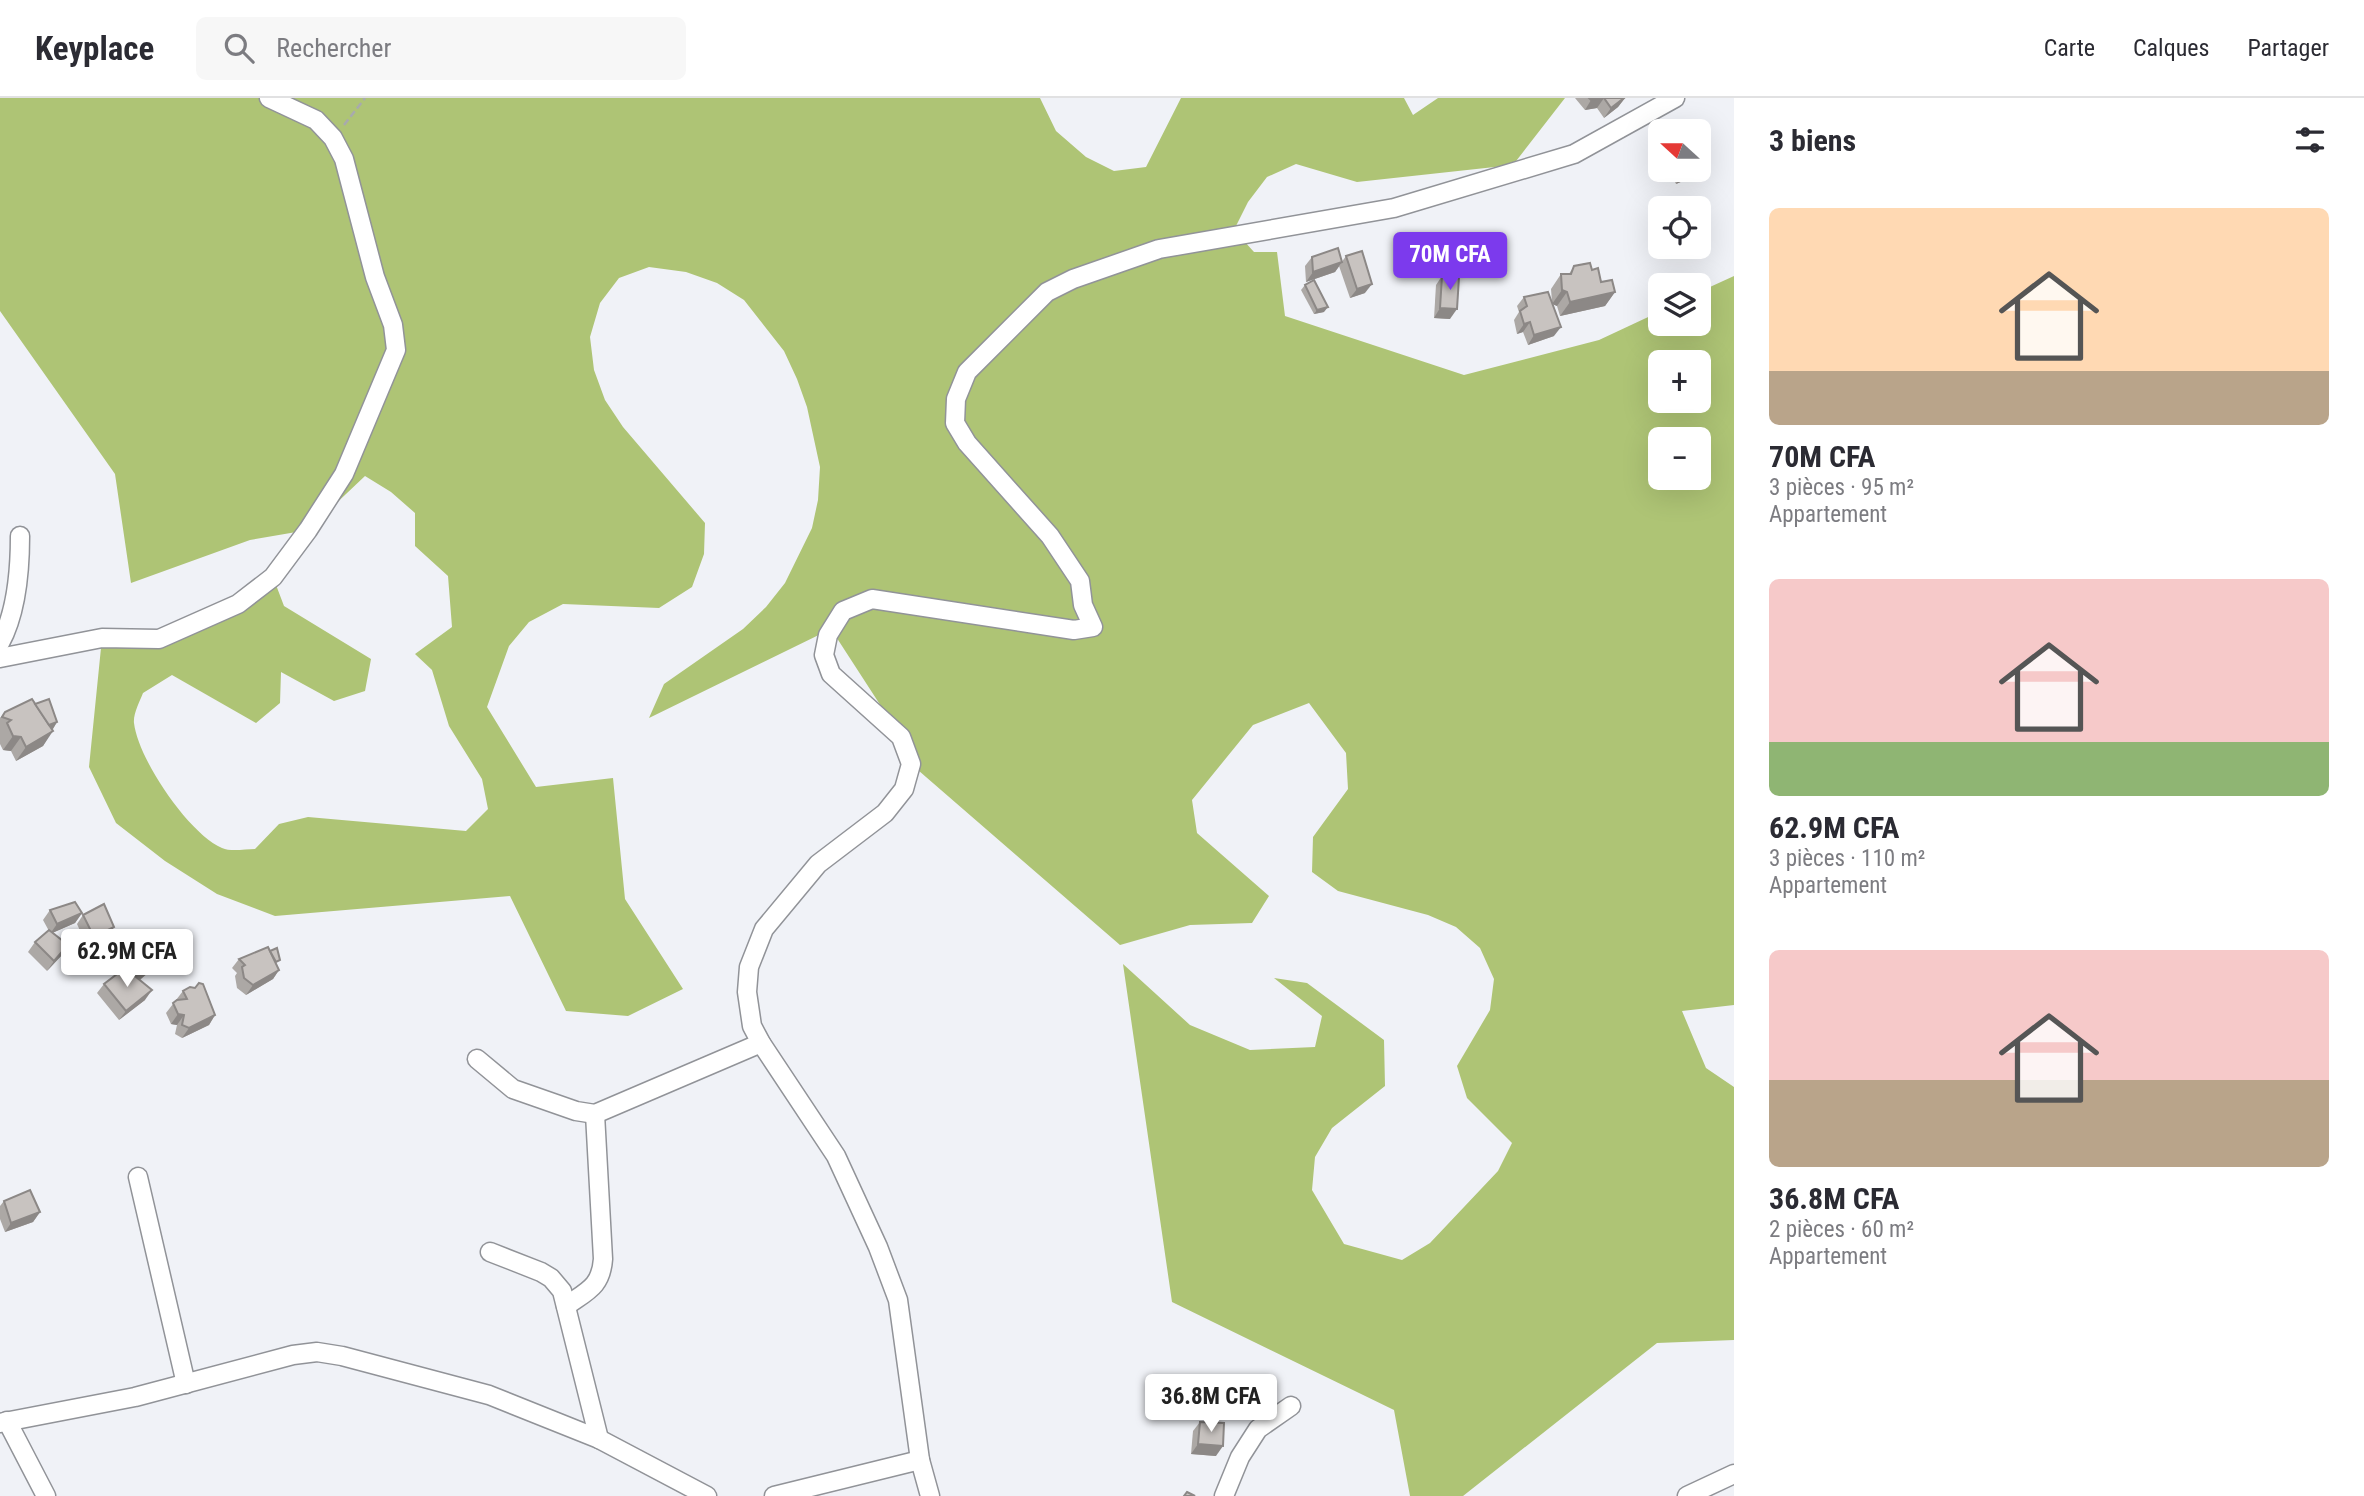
<!DOCTYPE html>
<html lang="fr">
<head>
<meta charset="utf-8">
<style>
  body { margin:0; font-family:"Roboto Condensed",sans-serif; background:#f7f7f7; color:#2b2b33; height:100vh; display:flex; flex-direction:column; font-size:26px; white-space:nowrap }
  * { box-sizing:border-box; margin:0 }
  p { font-size:23px; color:#7c7c81 }
  .icon { flex:none; width:38px; height:38px; fill:none; stroke:currentColor; stroke-width:2; stroke-linecap:round; stroke-linejoin:round }
  .map { position:relative; flex:1; overflow:hidden }
  .side { display:flex; flex-direction:column; background:#fff; width:630px }
  .side>* { flex:none }
  .needle { width:46px; rotate:291deg }
  .controls { position:absolute; left:1648px; top:21px; display:grid; gap:14px }
  .controls a { display:grid; place-items:center; width:63px; height:63px; border-radius:10px; background:#fff; box-shadow:0 7px 28px #0002; font-size:35px }
  .price { position:absolute; translate:-50% -60px; padding:0 16px; border-radius:7px; background:#fff; color:#222; font-size:23px; line-height:46px; filter:drop-shadow(0 2px 4px #0008) }
  .price::after { content:''; position:absolute; left:50%; top:42px; width:21px; height:16px; margin-left:-10px; background:inherit; clip-path:polygon(0 0,100% 0,50% 100%) }
  .price.selected { background:#7c3aed; color:#fff }
  ul { padding:0; list-style:none }
  li { display:grid; align-content:center; gap:14px; height:371px; padding:0 35px }
  li span { display:grid; place-items:center; height:217px; border-radius:10px; color:#555 }
  li>.icon { margin-inline-start:auto }
  span .icon { width:126px; height:126px; fill:#fffc; stroke-width:1 }
  li b { font-size:30px }
  h2 { display:flex; justify-content:space-between; align-items:center; height:84px; padding:0 35px; font-size:30px }
  header { display:flex; align-items:center; gap:42px; box-sizing:border-box; height:98px; padding:0 35px; background:#fff; border-bottom:2px solid #e1e1e2 }
  header strong { font-size:33px }
  nav { display:flex; gap:38px; margin-inline-start:auto; font-size:24px }
  .search { width:490px; height:63px; background:#f7f7f7; display:flex; align-items:center; gap:18px; box-sizing:border-box; padding:0 24px; border-radius:10px; color:#7c7c81; font-size:26px }
  main { display:flex; flex:1; min-height:0 }
  .map>svg:first-child { display:block }
</style>
</head>
<body>
<header>
<strong>Keyplace</strong>
<div class="search"><svg class="icon" aria-label="search" viewBox="0 0 24 24"><circle cx="10" cy="10" r="6"/><path d="M15 15l6 6"/></svg>Rechercher</div>
<nav><a>Carte</a><a>Calques</a><a>Partager</a></nav>
</header>
<main>
<div class="map">
<svg width="1734" height="1398" viewBox="0 0 1734 1398">
  <rect width="100%" height="100%" fill="#f0f2f7"/>
  <path fill="#aec475" fill-rule="evenodd" d="M0 0H1040L1056 33 1086 59 1114 73 1146 69 1181 0H1404L1413 17 1438 0H1565L1513 67 1357 84 1296 66 1267 79 1248 104 1234 132 1254 154H1277L1285 218 1464 277 1599 242 1661 213V226H1699V194L1734 178V907L1682 913 1706 970 1734 989V1242L1657 1245 1463 1398H1410L1394 1312 1172 1204 1123 866 1190 927 1250 952 1315 949 1322 918 1274 880 1307 885 1384 942 1385 988 1332 1030 1315 1059 1312 1092 1344 1146 1402 1162 1430 1145 1498 1073 1512 1045 1467 1000 1457 968 1490 912 1494 881 1480 850 1456 829 1428 817 1338 793 1312 774 1313 739 1348 691 1346 655 1309 605 1253 627 1192 702 1197 735 1269 798 1252 825 1190 827 1120 847 911 666 901 639 831 531 649 620 664 586 743 531 766 509 785 485 812 430 818 402 820 369 807 309 797 281 784 253 744 202 717 185 686 174 649 169 619 180 600 205 590 239 594 272 605 302 623 329 705 425 704 456 692 489 659 510 563 506 529 524 509 548 487 609 536 689 613 680 625 801 683 891 628 918 566 913 510 798 275 818 217 796 165 763 116 725 89 669 102 540H159L273 479 284 508 371 561 365 593 334 603 281 574 280 605 256 625 172 577 143 595C140 603 133 616 134 625 138 661 189 736 222 750 231 754 245 751 255 751L279 726 308 719 466 733 488 711 482 681 449 628 432 572 415 556 452 529 448 478 415 448V415L391 394 365 378 308 432 250 442 131 485 115 376 0 213ZM1661 264H1699V303H1661ZM1661 341H1699V380H1661Z"/>
  <g fill="none" stroke-linecap="round" stroke-linejoin="round">
    <defs>
      <g id="street">
        <path d="M0 545C17 514 20 473 20 438"/>
        <polyline points="0,560 102,540 159,541 238,506 273,479 308,432 344,376 396,252 393,227 375,179 344,61 333,40 316,22 269,0"/>
        <polyline points="477,961 513,991 576,1013 595,1016 761,945"/>
        <polyline points="138,1079 186,1286"/>
        <polyline points="490,1154 541,1174 551,1180 562,1193 599,1341"/>
        <path d="M566 1208C587 1193 601 1189 603 1161L595 1016"/>
        <polyline points="7,1323 46,1398"/>
        <polyline points="0,1325 135,1299 293,1257 317,1254 342,1258 489,1297 599,1341 707,1398"/>
        <polyline points="774,1398 920,1362"/>
        <polyline points="930,1398 920,1362 898,1202 878,1149 836,1058 761,945 752,928 747,894 749,869 764,831 818,766 885,715 904,691 911,666 901,639 831,576 824,557 828,537 843,513 872,501 1074,532 1093,529 1083,507 1080,483 1050,438 967,345 955,325 956,301 967,274 1047,194 1073,181 1159,151 1394,110 1574,56 1675,0"/>
        <polyline points="1224,1398 1240,1359 1258,1331 1291,1308"/>
        <polyline points="1687,1398 1734,1376"/>
      </g>
    </defs>
    <use href="#street" stroke="#919398" stroke-width="21"/>
    <polyline stroke="#a8aaad" stroke-width="2.5" stroke-dasharray="7 3.5" stroke-linecap="butt" points="344,27 365,0"/>
    <use href="#street" stroke="#fff" stroke-width="18"/>
  </g>
  <g fill="#aca8a5">
    <polygon points="1575,0 1625,0 1618,9 1604,20 1597,10 1585,12"/>
    <polygon points="1670,72 1699,72 1701,75 1676,86"/>
    <polygon points="1346,158 1365,195 1350,200 1339,168"/>
    <polygon points="1312,159 1342,164 1335,174 1306,184 1305,168"/>
    <polygon points="1574,168 1592,172 1601,184 1615,194 1605,208 1560,218 1557,208 1553,206 1554,238 1528,247 1523,234 1517,236 1514,222 1519,214 1517,208 1524,199 1552,204 1551,191 1561,176 1569,176"/>
    <polygon points="1442,178 1450,221 1434,220 1436,187"/>
    <polygon points="1305,187 1324,214 1314,216 1301,192"/>
    <polygon points="5,614 57,624 43,648 16,663 11,653 3,652 0,646 0,620"/>
    <polygon points="50,812 82,815 75,825 52,835 62,857 47,873 28,854 35,844 49,833 43,822"/>
    <polygon points="83,817 114,829 108,838 87,848 77,826"/>
    <polygon points="239,861 279,872 273,881 246,897 237,890 235,878 237,875 232,870"/>
    <polygon points="156,865 149,874 140,882 145,902 119,922 97,895 104,886 127,871 130,866"/>
    <polygon points="183,893 215,917 209,927 182,940 175,936 177,927 171,926 166,915"/>
    <polygon points="4,1103 40,1114 33,1124 5,1134 0,1121 0,1108"/>
    <polygon points="1200,1324 1216,1358 1191,1356 1193,1333"/>
  </g>
  <g fill="#8c8886">
    <polygon points="1604,0 1597,10 1585,12 1591,2"/>
    <polygon points="1625,0 1618,9 1604,20 1611,10"/>
    <polygon points="1708,66 1701,75 1676,86 1683,77 1694,72 1699,72 1699,69"/>
    <polygon points="1342,164 1335,174 1306,184 1313,174"/>
    <polygon points="1372,186 1365,195 1350,200 1357,191"/>
    <polygon points="1562,192 1567,194 1557,208 1552,206"/>
    <polygon points="1615,194 1605,208 1560,218 1570,204"/>
    <polygon points="1328,209 1324,214 1314,216 1317,212"/>
    <polygon points="1440,210 1457,211 1450,221 1434,220"/>
    <polygon points="1530,224 1523,234 1517,236 1524,226"/>
    <polygon points="1561,229 1554,238 1528,247 1534,237"/>
    <polygon points="57,624 51,634 44,628"/>
    <polygon points="53,633 43,648 16,663 26,649"/>
    <polygon points="13,638 21,639 11,653 3,652"/>
    <polygon points="82,815 75,825 50,836 57,826"/>
    <polygon points="114,829 108,838 87,848 94,839"/>
    <polygon points="68,847 62,857 47,873 54,863"/>
    <polygon points="156,865 149,874 132,888 131,875"/>
    <polygon points="279,872 273,881 246,897 253,887"/>
    <polygon points="152,892 145,902 119,922 126,913"/>
    <polygon points="178,916 184,917 177,927 171,926"/>
    <polygon points="215,917 209,927 182,940 189,930"/>
    <polygon points="40,1114 33,1124 5,1134 11,1125"/>
    <polygon points="1198,1346 1223,1348 1216,1358 1191,1356"/>
  </g>
  <g fill="#c8c3c0" stroke="#8c8886" stroke-width="2">
    <polygon points="1589,0 1603,0 1591,2"/>
    <polygon points="1604,0 1624,0 1611,10"/>
    <polygon points="1699,47 1708,66 1699,69"/>
    <polygon points="1681,72 1694,72 1683,77"/>
    <polygon points="1338,150 1342,164 1313,174 1312,159"/>
    <polygon points="1362,153 1372,186 1357,191 1346,158"/>
    <polygon points="1590,165 1592,172 1598,170 1601,184 1612,182 1615,194 1570,204 1567,194 1562,192 1561,176 1571,176 1574,168"/>
    <polygon points="1442,178 1459,179 1457,211 1440,210"/>
    <polygon points="1314,182 1328,209 1317,212 1305,187"/>
    <polygon points="1548,194 1561,229 1534,237 1530,224 1524,226 1520,213 1527,208 1524,199"/>
    <polygon points="32,601 53,633 26,649 21,639 13,638 7,625 11,622 2,619 5,614"/>
    <polygon points="49,601 57,624 49,627 35,606"/>
    <polygon points="75,804 82,815 57,826 50,812"/>
    <polygon points="104,806 114,829 94,839 83,817"/>
    <polygon points="49,832 68,847 54,863 35,844"/>
    <polygon points="268,849 279,872 253,887 244,880 242,869 245,867 239,861"/>
    <polygon points="277,850 280,862 276,864 270,853"/>
    <polygon points="148,854 156,865 139,878 131,875 130,866"/>
    <polygon points="125,870 152,892 126,913 104,886"/>
    <polygon points="199,885 203,886 215,917 189,930 182,927 184,917 178,916 173,905 177,902 187,901 183,893 190,889 195,890"/>
    <polygon points="30,1092 40,1114 11,1125 4,1103"/>
    <polygon points="1200,1324 1224,1325 1223,1348 1198,1346"/>
    <polygon points="1187,1394 1195,1398 1184,1398"/>
  </g>
</svg>
<div class="controls">
<a><svg class="needle" viewBox="-14 -14 28 28"><path d="M0-13l5 13h-10z" fill="#e53935"/><path d="M0 13l5-13h-10z" fill="#7c7c81"/></svg></a>
<a><svg class="icon" aria-label="locate" viewBox="0 0 24 24"><circle cx="12" cy="12" r="6"/><path d="M12 2v4M12 18v4M2 12h4M18 12h4"/></svg></a>
<a><svg class="icon" aria-label="layers" viewBox="0 0 24 24"><path d="M12 4l9 5-9 5-9-5zM3 14l9 5 9-5"/></svg></a>
<a>+</a>
<a>−</a>
</div>
<b class="price selected" style="left:1450px;top:194px">70M CFA</b>
<b class="price" style="left:127px;top:891px">62.9M CFA</b>
<b class="price" style="left:1211px;top:1336px">36.8M CFA</b>
</div>
<section class="side">
<h2>3 biens<svg class="icon" aria-label="filters" viewBox="0 0 24 24"><path d="M4 7h16M4 17h16"/><circle cx="9" cy="7" r="2"/><circle cx="15" cy="17" r="2"/></svg></h2>
<ul>
<li><span style="background:linear-gradient(#ffd9b3 75%,#b9a48a 0)"><svg class="icon" aria-label="home" viewBox="0 0 24 24"><path d="M3 11l9-7 9 7M6 9v11h12V9"/></svg></span><div><b>70M CFA</b><p>3 pièces · 95 m²</p><p>Appartement</p></div></li>
<li><span style="background:linear-gradient(#f6c9c9 75%,#8fb573 0)"><svg class="icon" aria-label="home" viewBox="0 0 24 24"><path d="M3 11l9-7 9 7M6 9v11h12V9"/></svg></span><div><b>62.9M CFA</b><p>3 pièces · 110 m²</p><p>Appartement</p></div></li>
<li><span style="background:linear-gradient(#f6c9c9 60%,#b9a48a 0)"><svg class="icon" aria-label="home" viewBox="0 0 24 24"><path d="M3 11l9-7 9 7M6 9v11h12V9"/></svg></span><div><b>36.8M CFA</b><p>2 pièces · 60 m²</p><p>Appartement</p></div></li>
</ul>
</section>
</main>
</body>
</html>
